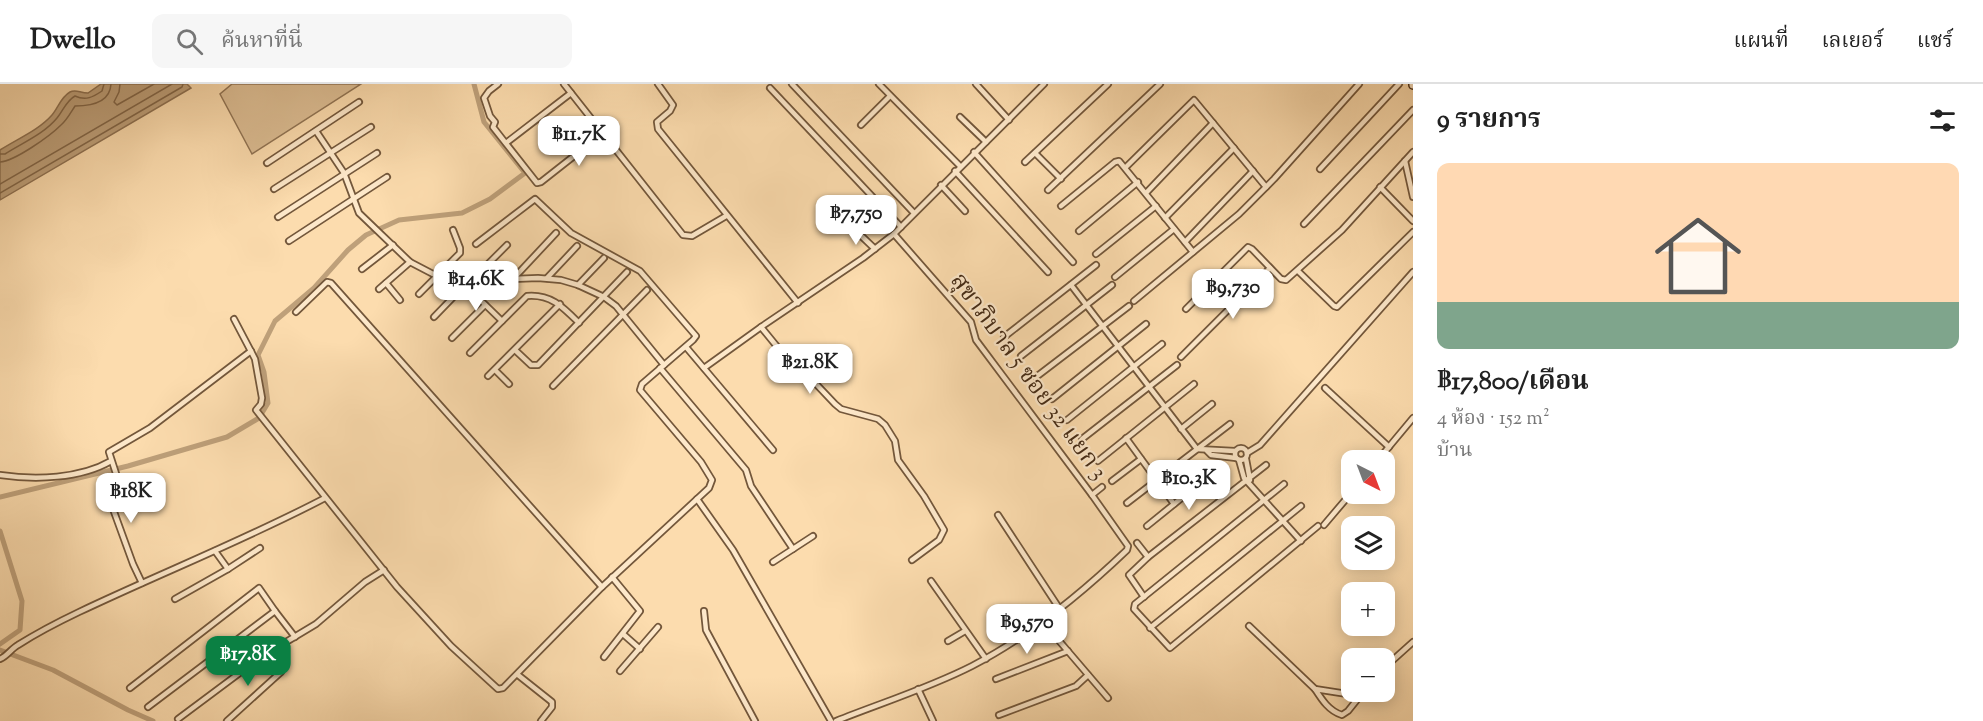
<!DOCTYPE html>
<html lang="th">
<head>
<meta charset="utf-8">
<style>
  body { margin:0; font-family:"Sorts Mill Goudy","Noto Serif Thai",serif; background:#f6f6f6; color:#222; height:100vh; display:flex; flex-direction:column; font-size:22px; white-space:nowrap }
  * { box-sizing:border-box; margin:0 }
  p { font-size:20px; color:#767676 }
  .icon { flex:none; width:33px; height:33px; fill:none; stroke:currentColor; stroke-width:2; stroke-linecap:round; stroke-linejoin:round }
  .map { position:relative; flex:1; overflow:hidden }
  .side { display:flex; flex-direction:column; background:#fff; width:570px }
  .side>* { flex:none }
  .needle { width:39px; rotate:138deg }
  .tools { position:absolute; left:1341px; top:366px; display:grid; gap:12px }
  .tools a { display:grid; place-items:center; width:54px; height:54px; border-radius:12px; background:#fff; box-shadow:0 3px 15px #0003; font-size:30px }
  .price { position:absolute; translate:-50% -51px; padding:0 14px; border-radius:12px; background:#fff; color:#222; font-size:20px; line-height:39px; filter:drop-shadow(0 2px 3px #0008) }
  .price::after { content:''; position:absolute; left:50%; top:36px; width:18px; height:14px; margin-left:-9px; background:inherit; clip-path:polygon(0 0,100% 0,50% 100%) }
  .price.on { background:#0b8043; color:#fff }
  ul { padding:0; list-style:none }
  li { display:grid; align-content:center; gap:12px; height:318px; padding:0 24px }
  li+li { border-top:2px solid #e0e0e0 }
  li span { display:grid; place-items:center; height:186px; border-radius:12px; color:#555 }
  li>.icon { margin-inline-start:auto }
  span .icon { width:108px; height:108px; fill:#fffc; stroke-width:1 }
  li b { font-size:26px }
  h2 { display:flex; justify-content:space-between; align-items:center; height:72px; padding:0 24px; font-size:26px }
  header { display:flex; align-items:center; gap:36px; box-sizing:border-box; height:84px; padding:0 30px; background:#fff; border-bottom:2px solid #e0e0e0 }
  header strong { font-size:28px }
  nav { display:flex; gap:33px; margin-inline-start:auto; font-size:21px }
  .search { width:420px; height:54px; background:#f6f6f6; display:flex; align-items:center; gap:15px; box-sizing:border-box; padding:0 21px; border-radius:12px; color:#767676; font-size:22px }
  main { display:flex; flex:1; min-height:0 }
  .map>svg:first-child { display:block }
</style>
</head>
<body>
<header>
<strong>Dwello</strong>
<div class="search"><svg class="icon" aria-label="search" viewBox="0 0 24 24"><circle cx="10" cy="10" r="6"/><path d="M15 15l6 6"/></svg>ค้นหาที่นี่</div>
<nav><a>แผนที่</a><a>เลเยอร์</a><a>แชร์</a></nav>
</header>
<main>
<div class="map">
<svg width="1413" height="637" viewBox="0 0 1413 637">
  <rect width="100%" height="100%" fill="#fcdcae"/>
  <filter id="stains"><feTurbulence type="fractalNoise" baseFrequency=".00333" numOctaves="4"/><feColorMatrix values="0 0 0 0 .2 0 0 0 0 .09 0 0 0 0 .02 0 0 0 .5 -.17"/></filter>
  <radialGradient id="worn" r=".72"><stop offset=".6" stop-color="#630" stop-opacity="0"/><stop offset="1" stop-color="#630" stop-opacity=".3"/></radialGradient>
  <polygon fill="#ddbe94" stroke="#917454" stroke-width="1.5" points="232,0 361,0 252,70 220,10"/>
  <path fill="#bea07a" stroke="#8e7152" stroke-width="1.5" d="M101 0H187L191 4 0 116V66C17 55 39 46 52 31 58 24 61 13 70 8 76 5 80 9 88 9Z"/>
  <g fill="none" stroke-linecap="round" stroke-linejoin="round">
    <g stroke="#826648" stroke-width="1.5">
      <polyline points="120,0 119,8 114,18 117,21 154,0"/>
      <path d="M0 70H5C22 59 44 50 57 34 63 27 66 17 75 12 86 17 93 13 102 7L104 0"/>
      <path d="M0 78C15 77 50 52 61 41 67 36 71 28 75 22 91 22 110 19 111 0"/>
      <polyline points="0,100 172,0"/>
      <polyline points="0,109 182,3 183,0"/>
    </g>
    <g stroke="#bea07a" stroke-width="5">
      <polyline points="0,413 128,382 227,353 259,334 268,319 264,288 258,271 275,237 314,204 348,166 366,151 399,136 462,129 490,115 525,89 484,38 474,0"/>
      <polyline points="0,447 22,517 20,546 0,560"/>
      <polyline points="0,566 53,586 128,626 153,637"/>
    </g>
    <defs>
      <g id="street">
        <polyline points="498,0 489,7 484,14 490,32 495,38 493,43 537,99 541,98 602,50"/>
        <polyline points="564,0 683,151 692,152 726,132"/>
        <polyline points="658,0 673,21 670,27 657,38 658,45 798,219"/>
        <polyline points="792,0 914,129"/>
        <polyline points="879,0 960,82"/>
        <polyline points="976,0 1009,36"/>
        <polyline points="770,4 901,143"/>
        <polyline points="960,33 986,58"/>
        <polyline points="861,41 890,12"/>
        <polyline points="316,47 344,89 359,129 410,178 456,202 467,203 513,195 538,194 561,196 578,201 604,213 616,222 664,281"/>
        <polyline points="506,59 571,9"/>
        <polyline points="974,68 1073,178"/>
        <polyline points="1035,69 1061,95"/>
        <polyline points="1405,77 1413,113"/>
        <polyline points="1025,78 1108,0"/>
        <polyline points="267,79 359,18"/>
        <polyline points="1126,83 1194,16 1266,103"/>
        <polyline points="1320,85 1399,0"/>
        <polyline points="955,87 1048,188"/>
        <polyline points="941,101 965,127"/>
        <polyline points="1380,103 1413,137"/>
        <polyline points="274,105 371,43"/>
        <polyline points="1048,106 1160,0"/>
        <polyline points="1146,109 1213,39"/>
        <polyline points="1061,122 1115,78 1119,77 1193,168"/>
        <polyline points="278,133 377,69"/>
        <polyline points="1165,134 1234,64"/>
        <polyline points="1304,140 1413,26"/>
        <polyline points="852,143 875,165"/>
        <polyline points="1079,147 1138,98"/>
        <polyline points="289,157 387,93"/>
        <polyline points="1185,158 1253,87"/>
        <polyline points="1096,170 1156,122"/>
        <polyline points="362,185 393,161"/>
        <polyline points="1298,187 1334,222 1337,223 1413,148"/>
        <polyline points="1115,193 1174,145"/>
        <polyline points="547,194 577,162"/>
        <polyline points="513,195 556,149"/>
        <polyline points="386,199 400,216"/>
        <polyline points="578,201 604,174"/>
        <polyline points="1071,201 1197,365 1235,367"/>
        <polyline points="472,202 476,192 507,161"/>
        <polyline points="467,203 502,237"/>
        <polyline points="379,205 410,178"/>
        <polyline points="419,210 460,169 460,164 453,146"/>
        <polyline points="1134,217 1239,130 1274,95 1359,0"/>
        <polyline points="1186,225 1248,163 1252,165 1281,195 1286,196 1342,146 1413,68"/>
        <polyline points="296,228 327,198 331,199 602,503"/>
        <polyline points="434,233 463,203"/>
        <polyline points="234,235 255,275 262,314 261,320 256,326 397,503 451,562 498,605 503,604 602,503 709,404 712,396 701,378 640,306 642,300 693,256 696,252 640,187 571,149 535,115 476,160"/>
        <polyline points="761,243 779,265 799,282 835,320 841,325 878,335 885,341 895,357 898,376 924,412 944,446 939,456 912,476"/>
        <polyline points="1004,253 1096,181"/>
        <polyline points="452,254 485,221"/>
        <polyline points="686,263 773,366"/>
        <polyline points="515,266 531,281 538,281 627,188"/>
        <path d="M470 269 527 212C551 210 563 223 579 239"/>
        <polyline points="1021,272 1112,201"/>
        <polyline points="1181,273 1270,184"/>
        <polyline points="660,284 746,386 751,402 793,465"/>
        <polyline points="704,284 761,243 863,174 894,150 1044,0"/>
        <polyline points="495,286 509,300"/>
        <polyline points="488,292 560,220"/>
        <polyline points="1036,293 1129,222"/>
        <polyline points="553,302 647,206"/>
        <polyline points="1325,304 1389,363"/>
        <polyline points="1052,315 1146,240"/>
        <polyline points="1067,336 1162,260"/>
        <polyline points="1181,345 1212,320"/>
        <polyline points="1126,354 1174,420"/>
        <polyline points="1082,355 1177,281"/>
        <circle cx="1241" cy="370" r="6"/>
        <polyline points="1207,367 1211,371 1236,374"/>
        <polyline points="1247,369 1260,361 1413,188"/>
        <polyline points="1246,375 1250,396"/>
        <polyline points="1239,376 1244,394 1301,457"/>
        <polyline points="1378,376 1413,334"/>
        <polyline points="1098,377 1194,300"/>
        <path d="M0 391C35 396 80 395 111 377"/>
        <polyline points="1112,397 1141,375"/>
        <polyline points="1284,400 1135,520 1134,525 1170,564 1318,442"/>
        <polyline points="1092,411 1102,403"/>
        <polyline points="697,415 733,466 831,637"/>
        <polyline points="1127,419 1230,340"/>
        <polyline points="998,431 1059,524"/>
        <polyline points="1324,441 1352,408"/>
        <polyline points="1147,442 1215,387"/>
        <polyline points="1137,459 1148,473"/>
        <polyline points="215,467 228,485"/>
        <polyline points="773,478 813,452"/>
        <polyline points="931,497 986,575"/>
        <polyline points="142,499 133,480 113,425 113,417 121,405 109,368 150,344 251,267"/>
        <polyline points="1144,513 1129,491 1148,473 1266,381"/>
        <polyline points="175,515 228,485 260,464"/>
        <polyline points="704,527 706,546 755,637"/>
        <polyline points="1043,538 1108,614"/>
        <polyline points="1249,542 1315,605 1360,612 1364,608"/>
        <polyline points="1150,544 1301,422"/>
        <polyline points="623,550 640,565"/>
        <polyline points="948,557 965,547"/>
        <polyline points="604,573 640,527 612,493"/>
        <path d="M0 575C7 572 11 565 18 561 37 549 58 538 79 528 161 489 245 456 325 414"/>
        <polyline points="1384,584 1413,558"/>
        <polyline points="620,587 658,543"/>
        <polyline points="518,591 552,618 552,623 541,637"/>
        <polyline points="996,595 1068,567"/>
        <polyline points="130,604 259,504 275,527"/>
        <polyline points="918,605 933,637"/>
        <path d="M1315 605C1322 616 1329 627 1342 631L1348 627 1360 612"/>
        <polyline points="148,623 275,527 295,553"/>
        <polyline points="999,631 1076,602 1088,591"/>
        <polyline points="178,635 261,573 316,540 365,498 384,486"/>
        <polyline points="227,637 281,588 267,569"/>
        <path d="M836 637C881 619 929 604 972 582 1030 552 1080 511 1127 466L1128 462 1092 411 976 256 971 238 894 150"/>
      </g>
      <polyline id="secondary" points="1413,0 1413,1"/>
    </defs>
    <use href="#street" stroke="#73573b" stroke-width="8"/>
    <use href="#secondary" stroke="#452b15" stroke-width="10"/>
    <use href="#street" stroke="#fde8ca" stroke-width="4.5"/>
    <use href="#secondary" stroke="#fde8ca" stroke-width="7"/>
  </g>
  <g text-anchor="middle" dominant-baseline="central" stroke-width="4.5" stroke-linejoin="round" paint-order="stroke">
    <g font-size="24" fill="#452b15" stroke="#fde8ca">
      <text transform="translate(1028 293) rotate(54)">สุขาภิบาล 5 ซอย 32 แยก 3</text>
    </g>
  </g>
  <rect width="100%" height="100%" filter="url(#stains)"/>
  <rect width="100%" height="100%" fill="url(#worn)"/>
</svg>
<div class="tools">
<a><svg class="needle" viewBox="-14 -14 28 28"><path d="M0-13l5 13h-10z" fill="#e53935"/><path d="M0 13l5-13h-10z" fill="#767676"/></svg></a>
<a><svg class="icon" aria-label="layers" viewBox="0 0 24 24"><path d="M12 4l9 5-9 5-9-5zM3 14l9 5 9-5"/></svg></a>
<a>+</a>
<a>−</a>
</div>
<b class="price" style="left:579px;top:83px">฿11.7K</b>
<b class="price" style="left:856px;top:162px">฿7,750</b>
<b class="price" style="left:476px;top:228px">฿14.6K</b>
<b class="price" style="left:1233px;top:236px">฿9,730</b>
<b class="price" style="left:810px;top:311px">฿21.8K</b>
<b class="price" style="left:1189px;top:427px">฿10.3K</b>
<b class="price" style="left:131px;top:440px">฿18K</b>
<b class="price" style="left:1027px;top:571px">฿9,570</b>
<b class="price on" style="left:248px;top:603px">฿17.8K</b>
</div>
<section class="side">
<h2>9 รายการ<svg class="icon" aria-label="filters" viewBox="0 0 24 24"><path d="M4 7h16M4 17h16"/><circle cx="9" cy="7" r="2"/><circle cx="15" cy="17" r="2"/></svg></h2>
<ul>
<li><span style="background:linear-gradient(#ffd9b3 75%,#7fa58c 0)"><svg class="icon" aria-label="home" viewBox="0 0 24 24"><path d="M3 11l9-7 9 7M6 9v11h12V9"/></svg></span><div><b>฿17,800/เดือน</b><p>4 ห้อง · 152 m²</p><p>บ้าน</p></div></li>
</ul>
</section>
</main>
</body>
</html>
